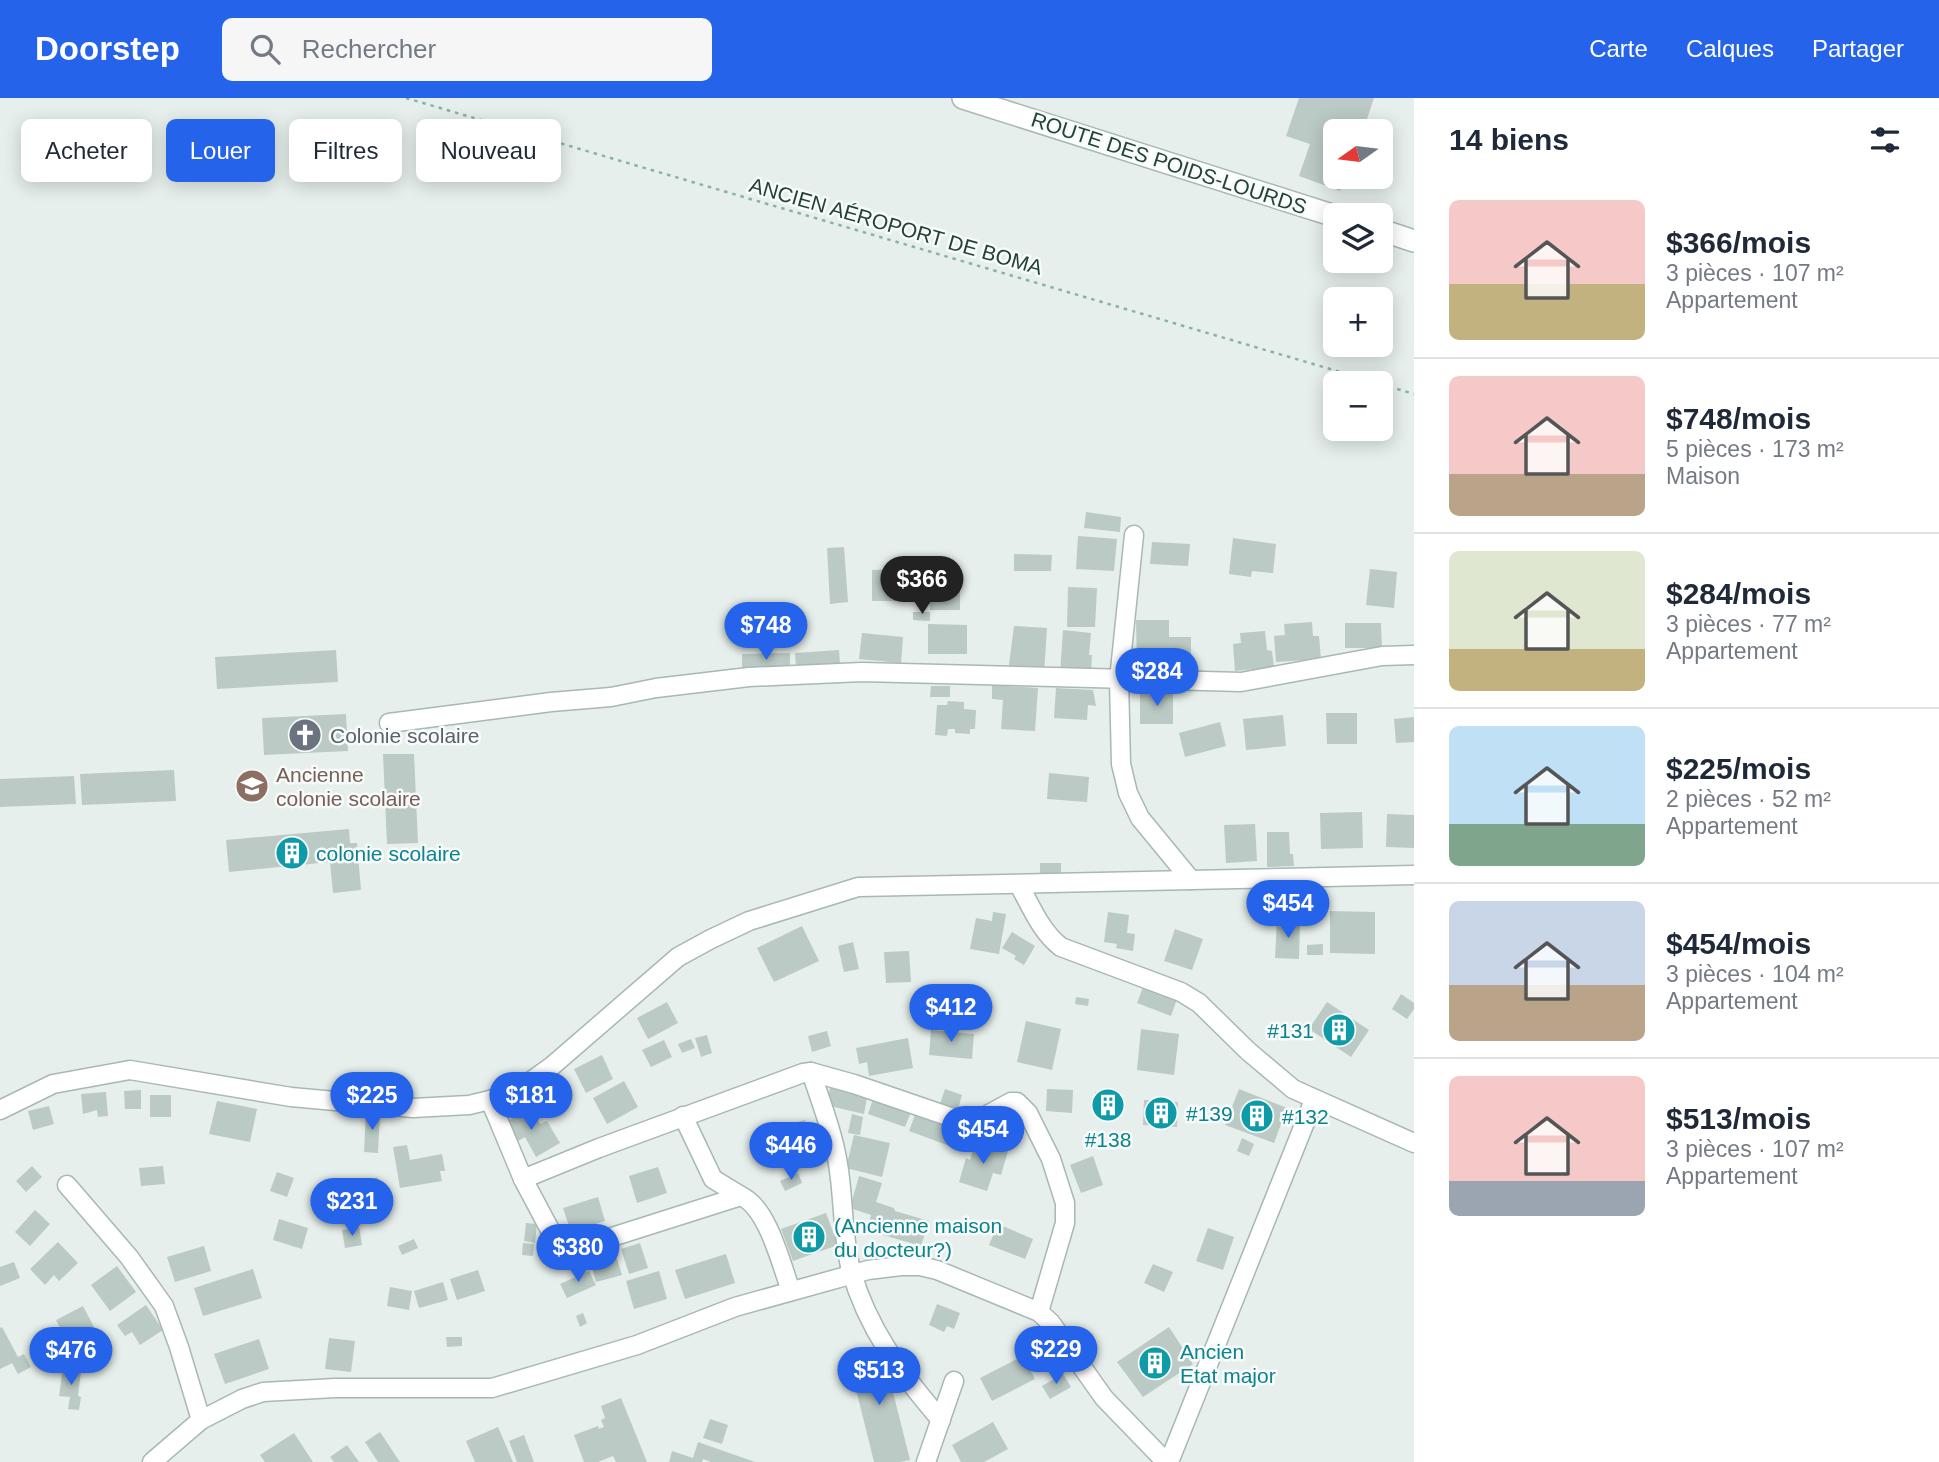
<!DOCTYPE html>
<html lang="fr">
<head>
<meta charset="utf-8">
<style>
  body { margin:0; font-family:Arial,sans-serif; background:#f6f6f7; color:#1f2937; height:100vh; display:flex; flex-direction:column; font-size:26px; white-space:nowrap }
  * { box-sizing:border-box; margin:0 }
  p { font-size:23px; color:#747a83 }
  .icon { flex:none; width:38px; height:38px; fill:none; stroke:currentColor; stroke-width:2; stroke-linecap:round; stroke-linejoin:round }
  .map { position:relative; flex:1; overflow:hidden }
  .details { display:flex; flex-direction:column; background:#fff; width:525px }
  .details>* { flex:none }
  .top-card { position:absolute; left:21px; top:21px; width:665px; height:63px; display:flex; gap:14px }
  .needle { width:46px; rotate:256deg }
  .tools { position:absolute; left:1323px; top:21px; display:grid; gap:14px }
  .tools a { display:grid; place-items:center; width:70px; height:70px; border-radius:10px; background:#fff; box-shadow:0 4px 18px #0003; font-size:35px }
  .price { position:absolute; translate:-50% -60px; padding:0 16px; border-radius:24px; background:#2563eb; color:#fff; font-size:23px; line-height:46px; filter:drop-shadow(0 2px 4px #0008) }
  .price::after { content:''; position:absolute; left:50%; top:42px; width:21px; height:16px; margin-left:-10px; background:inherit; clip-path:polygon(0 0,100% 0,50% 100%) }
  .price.selected { background:#222; color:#fff }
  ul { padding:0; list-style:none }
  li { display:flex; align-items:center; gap:21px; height:175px; padding:0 35px }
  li+li { border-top:2px solid #e0e1e3 }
  li span { display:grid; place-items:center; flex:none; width:196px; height:140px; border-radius:10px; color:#555 }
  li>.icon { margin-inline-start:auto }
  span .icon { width:84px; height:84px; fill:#fffc; stroke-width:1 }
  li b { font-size:30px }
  h2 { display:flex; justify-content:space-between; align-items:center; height:84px; padding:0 35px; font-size:30px }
  .tag { padding:0 24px; border-radius:10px; background:#fff; box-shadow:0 4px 18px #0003; font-size:24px; line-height:63px }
  .tag.selected { background:#2563eb; color:#fff }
  header { display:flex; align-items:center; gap:42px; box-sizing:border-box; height:98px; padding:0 35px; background:#2563eb; color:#fff }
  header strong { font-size:33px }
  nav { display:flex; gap:38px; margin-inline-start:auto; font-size:24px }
  .search { width:490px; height:63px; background:#f6f6f7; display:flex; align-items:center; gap:18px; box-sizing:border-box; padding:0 24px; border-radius:10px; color:#747a83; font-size:26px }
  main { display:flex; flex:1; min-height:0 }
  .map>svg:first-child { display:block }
</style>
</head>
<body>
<header>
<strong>Doorstep</strong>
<div class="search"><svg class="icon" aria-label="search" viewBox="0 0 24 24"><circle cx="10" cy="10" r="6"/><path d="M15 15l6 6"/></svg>Rechercher</div>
<nav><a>Carte</a><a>Calques</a><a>Partager</a></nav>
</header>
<main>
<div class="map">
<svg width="1414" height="1364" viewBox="0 0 1414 1364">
  <rect width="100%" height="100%" fill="#e6efeb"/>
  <g fill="#bbcac4">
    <polygon points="1299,0 1374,0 1363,33 1335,33 1335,79 1345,79 1340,93 1299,78 1310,46 1286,38"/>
    <polygon points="1086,414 1121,419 1120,434 1084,430"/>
    <polygon points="1078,438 1117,441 1114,473 1076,471"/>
    <polygon points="1233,440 1276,446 1273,475 1252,473 1251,479 1229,476"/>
    <polygon points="1152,444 1190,446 1188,468 1150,466"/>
    <polygon points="844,449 848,504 830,506 827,450"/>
    <polygon points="1014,456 1052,457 1051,473 1014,473"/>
    <polygon points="909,471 909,503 872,503 872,472"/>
    <polygon points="1370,471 1397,474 1394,510 1366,507"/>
    <polygon points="929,477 960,477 960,512 930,512"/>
    <polygon points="1068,489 1097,490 1095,529 1067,529"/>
    <polygon points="913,514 930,514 930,523 913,522"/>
    <polygon points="1136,522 1169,522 1169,539 1191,539 1191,567 1171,567 1170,573 1137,573"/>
    <polygon points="1312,524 1313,538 1319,538 1321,561 1276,564 1274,538 1285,537 1284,526"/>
    <polygon points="1345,525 1381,525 1382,550 1345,550"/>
    <polygon points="928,526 967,527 967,556 928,556"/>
    <polygon points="1014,528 1047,530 1044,576 1008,574"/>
    <polygon points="1063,532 1091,535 1089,557 1092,557 1091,577 1060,575"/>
    <polygon points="1265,533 1267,552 1272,553 1274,569 1235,573 1233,546 1241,545 1240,535"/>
    <polygon points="862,535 903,539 901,565 859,561"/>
    <polygon points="336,552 338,584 217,591 215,559"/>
    <polygon points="839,552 840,567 796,569 795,555"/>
    <polygon points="790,555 790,571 742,572 742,556"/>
    <polygon points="992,587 1038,590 1035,633 1001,631 1003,602 992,601"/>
    <polygon points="931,588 950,588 950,599 930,599"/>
    <polygon points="1056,590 1093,592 1096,608 1088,607 1087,622 1054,620"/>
    <polygon points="1173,593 1173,626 1140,626 1140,594"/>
    <polygon points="948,603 964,604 964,611 976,612 975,631 970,631 970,636 955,635 955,631 948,631 947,638 935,637 937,607 947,607"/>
    <polygon points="1326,615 1357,615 1357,646 1327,646"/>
    <polygon points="346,616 348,653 264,657 262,620"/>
    <polygon points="1283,617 1286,648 1246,652 1243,621"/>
    <polygon points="1414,619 1414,644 1396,645 1394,621"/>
    <polygon points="1220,624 1226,648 1185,659 1179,635"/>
    <polygon points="383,656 414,656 418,745 387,746"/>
    <polygon points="174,672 176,703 82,707 80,676"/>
    <polygon points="1049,675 1089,679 1087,704 1047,701"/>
    <polygon points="74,678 76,706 0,709 0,681"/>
    <polygon points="1362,714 1363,750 1321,751 1320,715"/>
    <polygon points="1387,716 1414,717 1414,750 1386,749"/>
    <polygon points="1255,726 1257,763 1226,765 1224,727"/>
    <polygon points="349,731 350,745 357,745 361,792 333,795 330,764 229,774 226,742"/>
    <polygon points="1267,734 1289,734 1290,756 1293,756 1294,768 1267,769"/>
    <rect x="1040" y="765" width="21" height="14"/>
    <polygon points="1330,813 1375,814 1375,856 1330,855"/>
    <polygon points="993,814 1006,816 999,856 970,851 976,820 992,823"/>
    <polygon points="1108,814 1129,817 1127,835 1135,836 1133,853 1116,850 1117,846 1104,844"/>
    <polygon points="1277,822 1300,823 1299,861 1275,860"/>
    <polygon points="802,828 819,863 774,884 757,850"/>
    <polygon points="1175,831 1203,841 1192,872 1164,863"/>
    <polygon points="1012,834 1035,848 1024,867 1014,861 1016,858 1002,850"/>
    <polygon points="853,844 859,871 844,874 838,848"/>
    <polygon points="1323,846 1323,857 1307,857 1307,847"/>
    <polygon points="909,853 911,884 886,885 884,854"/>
    <polygon points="1143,889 1177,901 1171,918 1137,905"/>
    <polygon points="1401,896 1414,905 1414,911 1407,921 1392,911"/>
    <polygon points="1076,899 1089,901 1088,908 1075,906"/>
    <polygon points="667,904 678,925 648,941 637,920"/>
    <polygon points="1327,904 1369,932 1351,959 1309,931"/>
    <polygon points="1026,923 1061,931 1052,972 1017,964"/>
    <polygon points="1141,931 1179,936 1174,977 1137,972"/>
    <polygon points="931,932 974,936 972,961 929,957"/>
    <polygon points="827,933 831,948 812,954 808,938"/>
    <polygon points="707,937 712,955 701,959 695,940"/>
    <polygon points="908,940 913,970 869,978 867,964 859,966 856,950"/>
    <polygon points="691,941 695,950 682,955 678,946"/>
    <polygon points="664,942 672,959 651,969 642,952"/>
    <polygon points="602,957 613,981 586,995 574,971"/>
    <polygon points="567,982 572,994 560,999 555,988"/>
    <polygon points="624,983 638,1009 607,1026 593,1000"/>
    <polygon points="831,986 868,994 864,1016 826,1007"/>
    <polygon points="945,991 962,997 956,1018 938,1012"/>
    <polygon points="1047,991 1073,992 1072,1015 1046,1013"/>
    <polygon points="1239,991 1287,1010 1274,1045 1225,1027"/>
    <polygon points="141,992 141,1011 125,1011 124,993"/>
    <polygon points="106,994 108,1018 98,1019 97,1012 83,1016 81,996"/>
    <rect x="1095" y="994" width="25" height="25"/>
    <rect x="150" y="997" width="21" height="22"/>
    <polygon points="873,1001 911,1014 905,1029 868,1016"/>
    <polygon points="1144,1002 1178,1004 1177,1029 1143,1027"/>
    <polygon points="217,1003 257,1011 250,1044 209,1036"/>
    <polygon points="49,1008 54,1026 33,1032 28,1013"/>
    <polygon points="531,1010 540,1026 547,1023 560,1045 536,1059 525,1039 513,1046 502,1026"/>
    <polygon points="366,1014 380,1015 378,1055 364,1054"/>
    <polygon points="852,1016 863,1019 860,1037 848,1035"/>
    <polygon points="915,1017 960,1033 955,1050 909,1033"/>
    <polygon points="805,1022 813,1049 781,1058 773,1031"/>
    <polygon points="1010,1022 1021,1025 1017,1039 1006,1036"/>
    <polygon points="854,1037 890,1045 882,1079 846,1070"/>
    <polygon points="1242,1040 1254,1046 1249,1058 1237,1053"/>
    <polygon points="976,1043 1008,1053 1001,1077 993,1075 987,1093 959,1084 966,1060 970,1062"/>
    <polygon points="407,1047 410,1062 442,1056 445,1073 440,1073 442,1083 400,1090 393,1049"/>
    <polygon points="1093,1058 1103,1087 1081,1095 1070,1067"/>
    <polygon points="32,1068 42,1079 26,1094 16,1083"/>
    <polygon points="163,1068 165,1086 141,1088 139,1070"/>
    <polygon points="658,1069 667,1095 637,1105 629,1078"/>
    <polygon points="277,1074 294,1080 287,1099 270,1093"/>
    <polygon points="798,1075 802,1085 785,1093 780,1083"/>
    <polygon points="859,1078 882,1085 876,1104 894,1110 895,1113 929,1123 921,1148 883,1137 886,1127 870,1122 871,1117 850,1110"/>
    <polygon points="377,1079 392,1108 373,1118 358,1089"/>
    <polygon points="598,1099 605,1123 571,1134 563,1110"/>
    <polygon points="35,1112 50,1126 30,1148 15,1134"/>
    <polygon points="826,1115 838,1147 793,1163 781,1131"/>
    <polygon points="279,1121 308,1130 302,1151 273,1142"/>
    <polygon points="526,1125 537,1126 535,1145 524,1143"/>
    <polygon points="998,1126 1033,1141 1025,1161 989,1147"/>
    <polygon points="359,1129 362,1147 345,1150 342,1132"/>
    <polygon points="1208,1130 1234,1139 1223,1172 1196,1163"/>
    <polygon points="414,1141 418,1150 402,1157 398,1148"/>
    <polygon points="58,1144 78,1165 59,1183 54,1177 45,1187 30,1171"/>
    <polygon points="523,1145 534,1146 533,1158 522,1157"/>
    <polygon points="612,1145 622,1177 596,1184 587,1153"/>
    <polygon points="640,1145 648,1170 629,1176 621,1151"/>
    <polygon points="204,1148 211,1173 175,1184 167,1159"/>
    <polygon points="726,1156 735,1185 685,1201 675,1172"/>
    <polygon points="583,1160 586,1168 578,1172 574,1164"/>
    <polygon points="14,1164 20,1180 0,1188 0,1169"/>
    <polygon points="1153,1166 1173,1174 1164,1194 1144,1185"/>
    <polygon points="117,1168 136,1194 110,1213 91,1187"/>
    <polygon points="253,1171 262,1200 203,1218 194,1190"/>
    <polygon points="478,1172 485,1193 457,1202 450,1181"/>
    <polygon points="589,1173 596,1187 567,1200 560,1186"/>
    <polygon points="659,1173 667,1201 634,1211 626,1183"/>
    <polygon points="443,1184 448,1202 419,1210 414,1193"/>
    <polygon points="390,1189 412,1193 409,1212 387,1208"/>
    <polygon points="937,1206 960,1215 954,1231 947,1228 944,1234 929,1227"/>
    <polygon points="146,1207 163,1232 140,1247 132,1234 125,1238 117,1227"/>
    <polygon points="83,1208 95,1231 68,1245 56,1222"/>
    <polygon points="583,1215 587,1225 580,1229 576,1218"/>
    <polygon points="2,1229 18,1259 24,1256 31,1269 18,1276 12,1265 0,1271 0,1230"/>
    <polygon points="1169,1229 1193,1266 1143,1299 1117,1264"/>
    <polygon points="446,1239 462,1239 462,1248 447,1249"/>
    <polygon points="329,1240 355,1243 351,1274 325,1271"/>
    <polygon points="259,1241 269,1271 225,1286 214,1256"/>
    <polygon points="882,1250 910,1362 900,1364 874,1364 848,1259"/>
    <polygon points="1023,1258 1035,1281 992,1303 980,1280"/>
    <polygon points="63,1270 81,1273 78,1298 81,1299 79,1312 68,1311 70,1299 59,1298"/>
    <polygon points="1063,1276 1071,1289 1050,1301 1042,1288"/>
    <polygon points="621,1300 647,1364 616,1364 613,1358 598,1364 584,1364 574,1337 598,1328 599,1331 604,1329 601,1322 605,1320 601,1308"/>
    <polygon points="710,1321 728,1327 722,1346 703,1340"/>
    <polygon points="993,1324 1008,1351 984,1364 961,1364 952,1347"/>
    <polygon points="498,1329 513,1364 475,1364 466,1343"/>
    <polygon points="380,1334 400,1364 378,1364 365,1344"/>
    <polygon points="294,1335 313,1364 265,1364 260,1357"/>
    <polygon points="524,1337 534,1364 517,1364 509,1343"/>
    <polygon points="698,1344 755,1364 711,1364 703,1361 702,1364 669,1364 672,1353 693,1360"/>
    <polygon points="347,1347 359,1364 334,1364 330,1359"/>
  </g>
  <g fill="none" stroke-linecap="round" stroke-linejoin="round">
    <defs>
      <g id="minor">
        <polyline points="1134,437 1119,582 1121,666 1128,695 1140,720 1191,782 1414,777"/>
        <polyline points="389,625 551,604 611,599 656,590 749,579 862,574 1241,584 1382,558 1414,557"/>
        <path d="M1019 787C1031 808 1041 834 1061 849L1181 894 1199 905 1248 953 1293 991 1414 1045"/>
        <path d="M811 974C821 1004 833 1035 838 1066 844 1101 842 1138 851 1172 867 1230 902 1277 941 1322"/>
        <path d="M490 1002 523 1081 558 1147 571 1152 741 1098C768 1110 781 1166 791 1193"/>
        <polyline points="0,1012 53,986 130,972 291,999 413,1010 469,1007 490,1002 524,988 552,968 678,859 711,841 749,823 858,789 1191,782"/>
        <polyline points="683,1018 713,1081 741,1098"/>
        <polyline points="523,1081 599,1050 803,975 811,974 854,986 962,1023 980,1021 1011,1004 1017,1004 1028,1015 1051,1061 1065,1105 1065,1125 1039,1214"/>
        <polyline points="67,1087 129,1159 164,1208 179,1249 201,1322"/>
        <polyline points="152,1364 201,1322 242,1301 263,1294 335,1290 492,1290 637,1247 735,1209 868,1172 901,1168 920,1168 937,1172 1039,1214 1051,1225 1104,1300 1166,1364"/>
        <polyline points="926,1364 954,1283"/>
        <polyline points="1169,1364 1314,1002"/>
      </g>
      <g id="tertiary">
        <polyline points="963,0 1335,118"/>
        <polyline points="1381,132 1414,143"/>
      </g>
    </defs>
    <use href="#minor" stroke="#a8b8b2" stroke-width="21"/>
    <use href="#tertiary" stroke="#a8b8b2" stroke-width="24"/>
    <g stroke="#86b3a5" stroke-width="2.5" stroke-dasharray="3.5 5" stroke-linecap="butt">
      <polyline points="406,0 1378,285"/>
      <polyline points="1381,286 1414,296"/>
    </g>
    <use href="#minor" stroke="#fff" stroke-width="18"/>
    <use href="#tertiary" stroke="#fff" stroke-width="21"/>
  </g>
  <defs>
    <symbol id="church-disc" viewBox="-11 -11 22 22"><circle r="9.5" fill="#6b7280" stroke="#f7fbf9"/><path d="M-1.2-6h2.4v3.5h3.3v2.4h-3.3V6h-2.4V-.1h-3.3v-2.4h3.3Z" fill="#fff"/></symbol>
    <symbol id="school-disc" viewBox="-11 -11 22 22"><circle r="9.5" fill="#8d6e63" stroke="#f7fbf9"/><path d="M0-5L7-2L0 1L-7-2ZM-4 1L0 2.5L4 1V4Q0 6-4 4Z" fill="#fff"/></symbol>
    <symbol id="building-disc" viewBox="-11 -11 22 22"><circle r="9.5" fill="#0f9aa8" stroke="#f7fbf9"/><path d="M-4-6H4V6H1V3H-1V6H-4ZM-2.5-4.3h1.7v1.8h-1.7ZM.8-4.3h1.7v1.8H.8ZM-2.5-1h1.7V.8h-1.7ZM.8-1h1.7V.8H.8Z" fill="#fff"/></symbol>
  </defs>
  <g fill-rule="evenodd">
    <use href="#church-disc" x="286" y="618" width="38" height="38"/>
    <use href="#school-disc" x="233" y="669" width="38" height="38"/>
    <use href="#building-disc" x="273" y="736" width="38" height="38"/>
    <use href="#building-disc" x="1320" y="913" width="38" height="38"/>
    <use href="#building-disc" x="1089" y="988" width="38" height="38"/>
    <use href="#building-disc" x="1142" y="996" width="38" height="38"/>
    <use href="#building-disc" x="1238" y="999" width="38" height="38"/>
    <use href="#building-disc" x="790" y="1120" width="38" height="38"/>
    <use href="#building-disc" x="1136" y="1246" width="38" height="38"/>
  </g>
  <g text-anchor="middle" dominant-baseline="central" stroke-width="5" stroke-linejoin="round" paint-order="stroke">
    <g font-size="21" fill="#24423a" stroke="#f7fbf9">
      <text transform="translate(1169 65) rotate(18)">ROUTE DES POIDS-LOURDS</text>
      <text transform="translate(896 128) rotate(16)">ANCIEN AÉROPORT DE BOMA</text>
    </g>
    <g font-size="21" fill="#5b616d" stroke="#f7fbf9" text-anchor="start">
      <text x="330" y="637">Colonie scolaire</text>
    </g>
    <g font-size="21" fill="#785e54" stroke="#f7fbf9" text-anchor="start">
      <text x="276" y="676">Ancienne<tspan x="276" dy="24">colonie scolaire</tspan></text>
    </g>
    <g font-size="21" fill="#0d838f" stroke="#f7fbf9" text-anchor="start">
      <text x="316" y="755">colonie scolaire</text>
      <text x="1314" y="932" text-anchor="end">#131</text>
      <text x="1186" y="1015">#139</text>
      <text x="1282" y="1018">#132</text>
      <text x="1108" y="1041" text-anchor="middle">#138</text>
      <text x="834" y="1127">(Ancienne maison<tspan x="834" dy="24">du docteur?)</tspan></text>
      <text x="1180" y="1253">Ancien<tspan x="1180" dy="24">Etat major</tspan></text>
    </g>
  </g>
</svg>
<div class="tools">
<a><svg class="needle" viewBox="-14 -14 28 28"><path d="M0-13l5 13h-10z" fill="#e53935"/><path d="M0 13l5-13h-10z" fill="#747a83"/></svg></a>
<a><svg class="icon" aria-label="layers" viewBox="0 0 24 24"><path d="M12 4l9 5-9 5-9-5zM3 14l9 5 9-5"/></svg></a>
<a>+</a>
<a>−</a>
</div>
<b class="price selected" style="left:922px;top:518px">$366</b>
<b class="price" style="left:766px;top:564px">$748</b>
<b class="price" style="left:1157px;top:610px">$284</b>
<b class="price" style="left:1288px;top:842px">$454</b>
<b class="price" style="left:951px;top:946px">$412</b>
<b class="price" style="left:372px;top:1034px">$225</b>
<b class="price" style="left:531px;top:1034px">$181</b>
<b class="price" style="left:983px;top:1068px">$454</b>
<b class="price" style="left:791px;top:1084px">$446</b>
<b class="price" style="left:352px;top:1140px">$231</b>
<b class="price" style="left:578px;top:1186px">$380</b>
<b class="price" style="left:1056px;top:1288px">$229</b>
<b class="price" style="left:71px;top:1289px">$476</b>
<b class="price" style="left:879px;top:1309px">$513</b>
<div class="top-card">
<a class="tag">Acheter</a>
<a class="tag selected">Louer</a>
<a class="tag">Filtres</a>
<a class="tag">Nouveau</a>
</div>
</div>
<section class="details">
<h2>14 biens<svg class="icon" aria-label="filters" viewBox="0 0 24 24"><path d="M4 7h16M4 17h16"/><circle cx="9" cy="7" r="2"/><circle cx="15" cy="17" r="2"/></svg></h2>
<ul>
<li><span style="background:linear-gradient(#f6c9c9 60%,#c2b280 0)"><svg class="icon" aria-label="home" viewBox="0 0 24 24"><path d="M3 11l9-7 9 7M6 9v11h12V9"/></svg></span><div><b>$366/mois</b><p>3 pièces · 107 m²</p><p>Appartement</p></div></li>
<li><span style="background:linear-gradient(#f6c9c9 70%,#b9a48a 0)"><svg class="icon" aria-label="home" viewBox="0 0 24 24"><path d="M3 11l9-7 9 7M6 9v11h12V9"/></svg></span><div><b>$748/mois</b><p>5 pièces · 173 m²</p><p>Maison</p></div></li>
<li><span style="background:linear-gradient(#dfe7d0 70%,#c2b280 0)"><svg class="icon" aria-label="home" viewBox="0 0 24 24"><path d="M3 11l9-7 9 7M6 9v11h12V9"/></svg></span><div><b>$284/mois</b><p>3 pièces · 77 m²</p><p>Appartement</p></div></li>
<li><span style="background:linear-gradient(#bfe0f5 70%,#7fa58c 0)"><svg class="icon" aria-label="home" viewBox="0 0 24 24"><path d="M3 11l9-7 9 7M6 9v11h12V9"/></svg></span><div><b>$225/mois</b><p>2 pièces · 52 m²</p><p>Appartement</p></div></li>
<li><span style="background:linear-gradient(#c9d6e8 60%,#b9a48a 0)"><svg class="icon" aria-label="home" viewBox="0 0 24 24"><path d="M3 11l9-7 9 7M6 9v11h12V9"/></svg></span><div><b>$454/mois</b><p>3 pièces · 104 m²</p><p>Appartement</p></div></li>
<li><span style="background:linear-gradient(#f6c9c9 75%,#9aa5b1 0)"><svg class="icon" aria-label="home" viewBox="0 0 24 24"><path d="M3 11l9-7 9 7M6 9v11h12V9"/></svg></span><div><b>$513/mois</b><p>3 pièces · 107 m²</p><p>Appartement</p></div></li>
</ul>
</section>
</main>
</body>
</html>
